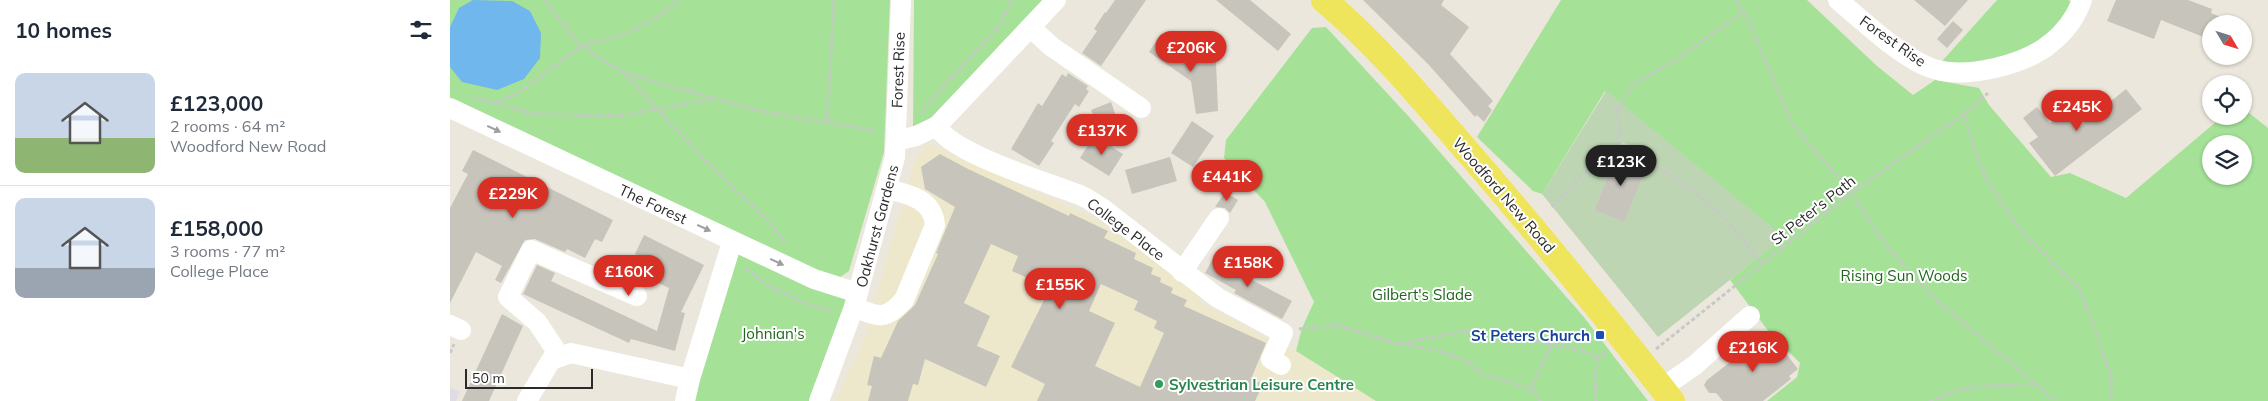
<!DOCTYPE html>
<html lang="en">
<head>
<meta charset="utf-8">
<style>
  body { margin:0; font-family:Mulish,sans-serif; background:#f6f6f7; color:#1f2937; height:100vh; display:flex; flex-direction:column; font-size:19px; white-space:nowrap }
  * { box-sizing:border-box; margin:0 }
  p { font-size:16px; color:#747a83 }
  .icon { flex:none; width:28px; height:28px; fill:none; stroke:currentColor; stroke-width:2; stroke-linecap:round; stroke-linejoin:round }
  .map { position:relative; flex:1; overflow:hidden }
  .drawer { display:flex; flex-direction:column; background:#fff; width:450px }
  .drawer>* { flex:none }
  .needle { width:32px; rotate:128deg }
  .fabs { position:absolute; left:1752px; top:15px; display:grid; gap:10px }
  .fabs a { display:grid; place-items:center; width:50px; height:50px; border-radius:50%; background:#fff; box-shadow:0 1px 4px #0004; font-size:25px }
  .scale { position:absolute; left:15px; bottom:12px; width:128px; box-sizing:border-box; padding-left:5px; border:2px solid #2a2a2a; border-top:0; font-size:14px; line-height:18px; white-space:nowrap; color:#2a2a2a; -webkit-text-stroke:4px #fff; paint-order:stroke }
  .price { position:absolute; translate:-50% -42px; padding:0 11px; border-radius:18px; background:#d93025; color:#fff; font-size:16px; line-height:32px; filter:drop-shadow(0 1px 2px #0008) }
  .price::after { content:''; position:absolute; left:50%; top:30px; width:15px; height:11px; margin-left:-8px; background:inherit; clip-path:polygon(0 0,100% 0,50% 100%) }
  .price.on { background:#222; color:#fff }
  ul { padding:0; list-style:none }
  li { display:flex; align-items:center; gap:15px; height:125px; padding:0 15px }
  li+li { border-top:1px solid #e0e1e3 }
  li span { display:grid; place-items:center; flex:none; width:140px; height:100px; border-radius:10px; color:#555 }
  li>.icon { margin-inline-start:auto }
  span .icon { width:60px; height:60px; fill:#fffc; stroke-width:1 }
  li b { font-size:21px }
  h2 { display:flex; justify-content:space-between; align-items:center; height:60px; padding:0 15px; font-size:21px }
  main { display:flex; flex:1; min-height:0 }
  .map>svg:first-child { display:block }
</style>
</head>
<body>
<main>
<section class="drawer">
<h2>10 homes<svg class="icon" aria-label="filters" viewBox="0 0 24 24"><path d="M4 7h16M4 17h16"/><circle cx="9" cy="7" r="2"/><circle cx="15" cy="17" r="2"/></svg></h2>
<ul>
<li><span style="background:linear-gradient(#c9d6e8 65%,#8fb573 0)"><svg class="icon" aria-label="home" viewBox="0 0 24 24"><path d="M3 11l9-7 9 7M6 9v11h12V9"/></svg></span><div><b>£123,000</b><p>2 rooms · 64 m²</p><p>Woodford New Road</p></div></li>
<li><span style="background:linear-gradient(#c9d6e8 70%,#9aa5b1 0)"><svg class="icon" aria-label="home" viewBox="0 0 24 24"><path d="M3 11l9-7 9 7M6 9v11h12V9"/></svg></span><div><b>£158,000</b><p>3 rooms · 77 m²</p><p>College Place</p></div></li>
</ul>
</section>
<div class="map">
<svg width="1818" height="401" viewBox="0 0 1818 401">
  <rect width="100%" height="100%" fill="#ece7dc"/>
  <polygon fill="#e0dce4" points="0,387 10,392 6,401 0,401"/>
  <polygon fill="#ede8cb" points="477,143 646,219 699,251 747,294 751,303 820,340 846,351 926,401 385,401 414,340 466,157"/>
  <g fill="#a5e298" fill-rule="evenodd">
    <polygon points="0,0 440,0 434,152 399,271 386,280 0,100"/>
    <polygon points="464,0 596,0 484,116 463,130"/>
    <path d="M1111 0H1357L1427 66 1463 95 1485 80 1529 88 1539 105 1601 177 1620 173 1676 198 1773 116H1794V109L1818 128V401H1317L1347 377 1350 363 1319 332 1280 280 1333 237 1155 91 1092 194 1083 191 1027 137ZM1761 144H1794V176H1761Z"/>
    <polygon points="1547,0 1618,0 1630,6 1582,54 1485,69"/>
    <polygon points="876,27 961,119 1133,316 1198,401 926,401 846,351 852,328 864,302 815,202 774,158 776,140 862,28"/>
    <polygon points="282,242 408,293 369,401 235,401"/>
  </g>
  <polygon fill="#bed5b3" points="1156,91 1334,237 1208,337 1092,194"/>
  <polygon fill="#dcdad2" points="1172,142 1201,154 1197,165 1167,153"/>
  <polygon fill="#6fb7ed" points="23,0 62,1 80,11 91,33 90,58 74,79 47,90 12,82 0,67 0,27 9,8"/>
  <g fill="#c7c4bb" fill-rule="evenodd">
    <polygon points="665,0 696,0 651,66 632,53 647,31 644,29 655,12 656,13"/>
    <polygon points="766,0 800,0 841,34 828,51"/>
    <polygon points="913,0 994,0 991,5 1019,27 1000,54 1043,101 1038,106 1042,110 1034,122 1027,115 1025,117 978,64"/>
    <polygon points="1464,0 1518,0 1495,26"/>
    <polygon points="1666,0 1738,0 1762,9 1761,13 1787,24 1761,24 1761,40 1711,20 1704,39 1657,21"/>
    <polygon points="1503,21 1513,30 1497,48 1487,39"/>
    <polygon points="711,34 755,63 766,62 768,111 746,114 741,81 699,52"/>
    <polygon points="618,73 638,86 636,89 639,91 629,107 625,104 601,141 604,143 589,166 561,149 588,103 592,106 612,74 616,77"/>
    <polygon points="1676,89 1692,109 1605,176 1579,143 1588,137 1573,118 1587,107 1600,123 1617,110 1630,126"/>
    <polygon points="661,102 666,116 647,124 641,110"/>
    <polygon points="742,121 764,136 743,167 721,153"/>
    <polygon points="644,136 673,154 659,176 630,158"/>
    <polygon points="23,150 163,220 152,242 145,239 135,258 117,249 115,252 85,239 75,240 51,283 45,280 52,266 26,252 0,303 0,208 18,174 12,171"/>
    <polygon points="1167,153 1197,165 1174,222 1145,210"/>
    <path d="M490 154 518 169 619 216 620 213 658 231 654 238 686 253 684 259 703 268 701 274 711 278 710 282 723 288 721 293 737 300 734 306 816 343 801 379 813 384 805 401H587L595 384 561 367 600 288 562 271 568 256 541 244 514 303 540 316 527 346 550 356 536 387 475 359 468 385 463 384 458 401H418L422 386 417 385 424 356 431 358 448 321 465 305 488 254 486 253 505 207 475 189 471 167ZM651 284 688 301 684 310 707 321 704 328 714 333 690 387 645 366 665 323 639 311Z"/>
    <polygon points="720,157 727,181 682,194 675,170"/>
    <polygon points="775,192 788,200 780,213 775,208 765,207"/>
    <polygon points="194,235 254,265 231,312 235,313 225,351 181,339 179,343 73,294 87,265 105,273 101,281 207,331 219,288 184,271 191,257 185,254"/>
    <polygon points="765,255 789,268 787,272 842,301 832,319 784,293 786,290 755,273"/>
    <polygon points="52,314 73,326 39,401 12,401"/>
    <polygon points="1319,332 1348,369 1339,376 1341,379 1313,401 1273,401 1266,393 1259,393 1254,385 1257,380"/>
  </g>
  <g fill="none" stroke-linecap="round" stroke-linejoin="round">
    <g stroke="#c8c8c8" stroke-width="3" stroke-dasharray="4 2.5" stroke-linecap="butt">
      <polyline points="95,0 131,46 174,73 305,110 428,131"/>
      <polyline points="1286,0 1299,22 1341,122 1401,193 1437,247 1487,301 1606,401"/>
      <polyline points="175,74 252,157 320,223 337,245"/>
      <polyline points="23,99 27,98 84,114 169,116 262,99"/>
      <polyline points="45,103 67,94 131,46 177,33 203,20 230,0"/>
      <polyline points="472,114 473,109 551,24 562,0"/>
      <polyline points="1514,114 1530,165 1543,190 1572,232 1629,289 1639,312 1661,377 1661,401"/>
      <polyline points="377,121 384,0"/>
      <polyline points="1198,161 1236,186 1278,221 1312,263"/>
      <polyline points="1148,164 1159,174"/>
      <polyline points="1102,207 1131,176 1164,149 1170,132 1167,112 1182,85 1224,61 1293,12"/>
      <path d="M296 268C314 287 357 307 383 311"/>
      <polyline points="849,329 887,325 948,344 1013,331 1071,338 1135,352 1149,358 1157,350"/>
      <polyline points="951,344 998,353 1016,361 1034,374 1081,389 1102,345"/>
      <polyline points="1206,349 1401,193 1514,114 1538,93"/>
      <polyline points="0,353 4,344"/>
      <polyline points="1081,389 1091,401"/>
      <polyline points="1146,401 1145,373 1149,358"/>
      <polyline points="1479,401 1520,387 1583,384"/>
    </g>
    <g stroke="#fff" stroke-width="20">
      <path d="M1388 0C1413 21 1454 60 1484 69 1517 79 1575 65 1601 43 1615 32 1626 17 1632 0"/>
      <polyline points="581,28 602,47 691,108"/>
      <polyline points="0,108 364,279 408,293"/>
      <path d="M487 126C501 154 601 183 632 196 639 199 645 204 652 208L768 298 833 333 821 359 831 365"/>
      <polyline points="446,141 466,136 487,126 606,0"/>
      <polyline points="732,272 769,218"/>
      <path d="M404 307C429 317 435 321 454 300L485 225C483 199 458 194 437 189"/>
      <polyline points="0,325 11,330"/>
      <polyline points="109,355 87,322 58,297 81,250 187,296"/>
      <polyline points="1212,388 1245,365 1300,316"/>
      <polyline points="77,401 101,360 121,353 240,379"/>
      <polyline points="235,401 240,379 282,242"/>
      <polyline points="369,401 404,307 445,157 451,0"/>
    </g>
    <path stroke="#efe55d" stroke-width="26" d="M874 0C924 42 967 93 1010 143 1083 227 1153 313 1222 401"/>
  </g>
  <defs><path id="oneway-solid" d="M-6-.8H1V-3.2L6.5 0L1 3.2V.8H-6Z" transform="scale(1.25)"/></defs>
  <g fill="#9f9f9f">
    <use href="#oneway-solid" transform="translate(44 129) rotate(25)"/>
    <use href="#oneway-solid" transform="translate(254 228) rotate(25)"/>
    <use href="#oneway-solid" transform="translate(327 262) rotate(25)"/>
  </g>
  <rect fill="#1a4fb4" stroke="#fff" stroke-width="2" x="1145" y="330" width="10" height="10" rx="2.5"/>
  <circle fill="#2e9e5b" stroke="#fff" stroke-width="2" cx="709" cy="384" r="5"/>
  <g text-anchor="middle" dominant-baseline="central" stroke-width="4" stroke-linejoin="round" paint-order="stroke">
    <g font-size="15" fill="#2a2a2a" stroke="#fff">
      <text transform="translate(1443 41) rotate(35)">Forest Rise</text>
      <text transform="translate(448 70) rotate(-88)">Forest Rise</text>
      <text transform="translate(1054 195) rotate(49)">Woodford New Road</text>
      <text transform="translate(203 204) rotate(25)">The Forest</text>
      <text transform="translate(1363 210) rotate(-38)">St Peter's Path</text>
      <text transform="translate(427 226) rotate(-75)">Oakhurst Gardens</text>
      <text transform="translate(676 229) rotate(37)">College Place</text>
    </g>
    <g font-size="15" fill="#1e661a" stroke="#fff">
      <text x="1454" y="275">Rising Sun Woods</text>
      <text x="972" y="294">Gilbert's Slade</text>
      <text x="323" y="333">Johnian's</text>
    </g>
    <g font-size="15" font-weight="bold" fill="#164399" stroke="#fff" text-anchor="end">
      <text x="1140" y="335">St Peters Church</text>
    </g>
    <g font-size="15" font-weight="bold" fill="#27864d" stroke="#fff" text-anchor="start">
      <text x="719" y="384">Sylvestrian Leisure Centre</text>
    </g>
  </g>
</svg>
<div class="fabs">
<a><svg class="needle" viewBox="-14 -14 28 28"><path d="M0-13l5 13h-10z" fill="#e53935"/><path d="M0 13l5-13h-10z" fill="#747a83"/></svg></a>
<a><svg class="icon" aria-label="locate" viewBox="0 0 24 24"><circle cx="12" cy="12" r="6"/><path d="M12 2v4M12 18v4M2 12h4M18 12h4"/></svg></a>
<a><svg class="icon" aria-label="layers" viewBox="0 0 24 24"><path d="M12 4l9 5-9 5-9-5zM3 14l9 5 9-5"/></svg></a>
</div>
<div class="scale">50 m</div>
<b class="price" style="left:741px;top:73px">£206K</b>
<b class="price" style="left:1627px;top:132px">£245K</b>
<b class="price" style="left:652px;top:156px">£137K</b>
<b class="price on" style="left:1171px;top:187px">£123K</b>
<b class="price" style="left:777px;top:202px">£441K</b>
<b class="price" style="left:63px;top:219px">£229K</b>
<b class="price" style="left:798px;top:288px">£158K</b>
<b class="price" style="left:179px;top:297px">£160K</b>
<b class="price" style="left:610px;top:310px">£155K</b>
<b class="price" style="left:1303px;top:373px">£216K</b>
</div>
</main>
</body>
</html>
